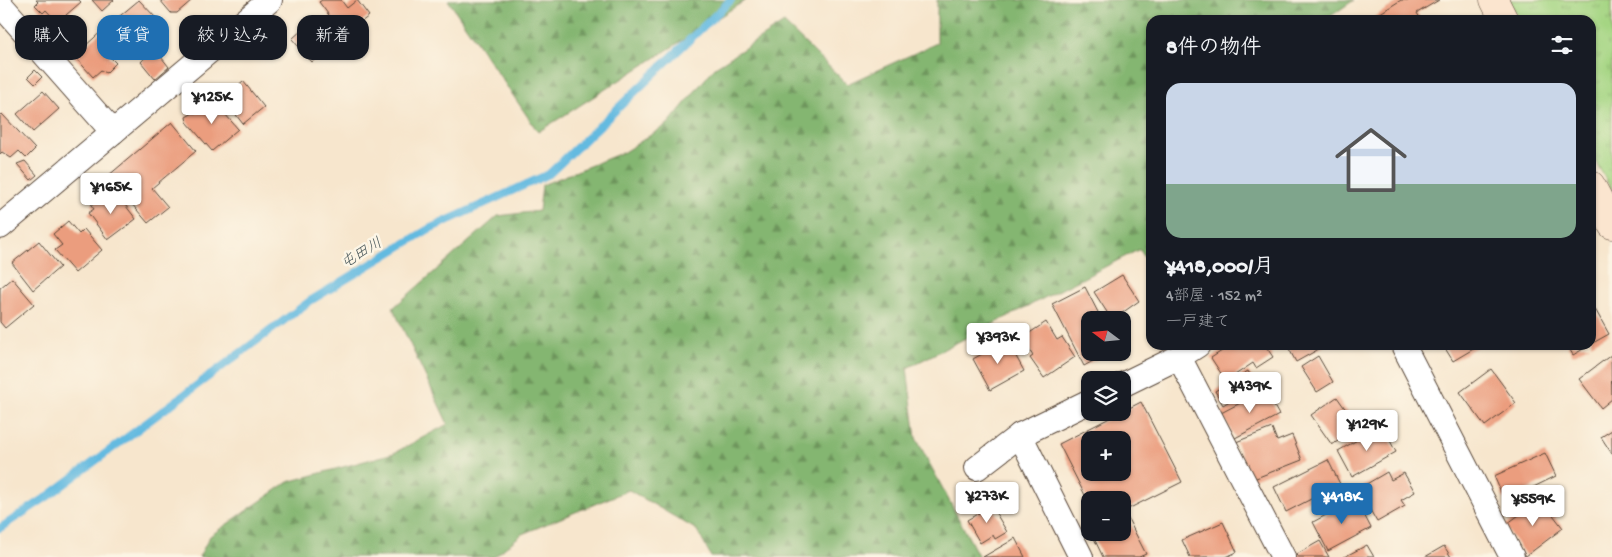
<!DOCTYPE html>
<html lang="ja">
<head>
<meta charset="utf-8">
<style>
  body { margin:0; font-family:"Gochi Hand","Klee One",sans-serif; background:#242831; color:#f1f3f6; height:100vh; display:flex; flex-direction:column; font-size:19px; white-space:nowrap }
  * { box-sizing:border-box; margin:0 }
  p { font-size:16px; color:#9ea1a6 }
  .icon { flex:none; width:28px; height:28px; fill:none; stroke:currentColor; stroke-width:2; stroke-linecap:round; stroke-linejoin:round }
  .map { position:relative; flex:1; overflow:hidden }
  .drawer { position:absolute; left:1146px; top:15px; width:450px; height:335px; display:flex; flex-direction:column; background:#171b24; border-radius:15px; box-shadow:0 1px 4px #0004 }
  .drawer>* { flex:none }
  .top-card { position:absolute; left:15px; top:15px; width:475px; height:45px; display:flex; gap:10px }
  .needle { width:32px; rotate:286deg }
  .fabs { position:absolute; left:1081px; top:311px; display:grid; gap:10px }
  .fabs a { display:grid; place-items:center; width:50px; height:50px; border-radius:10px; background:#171b24; box-shadow:0 1px 4px #0004; font-size:25px }
  .price { position:absolute; translate:-50% -42px; padding:0 11px; border-radius:5px; background:#fff; color:#222; font-size:16px; line-height:32px; filter:drop-shadow(0 1px 2px #0008) }
  .price::after { content:''; position:absolute; left:50%; top:30px; width:15px; height:11px; margin-left:-8px; background:inherit; clip-path:polygon(0 0,100% 0,50% 100%) }
  .price.current { background:#1f6fb2; color:#fff }
  ul { padding:0; list-style:none }
  li { display:grid; align-content:center; gap:10px; height:265px; padding:0 20px }
  li+li { border-top:1px solid #363941 }
  li span { display:grid; place-items:center; height:155px; border-radius:15px; color:#555 }
  li>.icon { margin-inline-start:auto }
  span .icon { width:90px; height:90px; fill:#fffc; stroke-width:1 }
  li b { font-size:21px }
  h2 { display:flex; justify-content:space-between; align-items:center; height:60px; padding:0 20px; font-size:21px }
  .chip { padding:0 18px; border-radius:15px; background:#171b24; box-shadow:0 1px 4px #0004; font-size:18px; line-height:45px }
  .chip.current { background:#1f6fb2; color:#fff }
  .map>svg:first-child { display:block }
</style>
</head>
<body>
<div class="map">
<svg width="1612" height="557" viewBox="0 0 1612 557">
  <defs>
    <pattern id="forest-firs" width="22" height="20" patternUnits="userSpaceOnUse" patternTransform="scale(1.25)"><rect width="22" height="20" fill="#84b671"/><path d="M5 1l3.5 6h-7zM16 11l3.5 6h-7z" fill="#6d945c"/></pattern>
    <pattern id="park-tufts" width="24" height="20" patternUnits="userSpaceOnUse" patternTransform="scale(1.25)"><rect width="24" height="20" fill="#a5d583"/><path d="M3 7l-1-3M5 7V3M7 7l1-3M15 17l-1-3M17 17v-4M19 17l1-3" fill="none" stroke="#8fb771"/></pattern>
  </defs>
  <rect width="100%" height="100%" fill="#fcf5e5"/>
  <filter id="ink" filterUnits="userSpaceOnUse"><feTurbulence type="fractalNoise" baseFrequency=".02" numOctaves="2"/><feDisplacementMap in="SourceGraphic" scale="10" xChannelSelector="R" yChannelSelector="G"/><feConvolveMatrix kernelMatrix="1 2 1 2 8 2 1 2 1" color-interpolation-filters="sRGB"/></filter>
  <filter id="wash" filterUnits="userSpaceOnUse"><feTurbulence type="fractalNoise" baseFrequency=".0096" numOctaves="4" result="noise"/><feDisplacementMap in="SourceGraphic" scale="20" xChannelSelector="R" yChannelSelector="G"/><feGaussianBlur stdDeviation="1.12" result="paint"/><feColorMatrix in="noise" values="0 0 0 0 0 0 0 0 0 0 0 0 0 0 0 0 0 1.4 0 .05"/><feComposite in="paint" operator="in"/></filter>
  <g filter="url(#wash)">
    <rect width="100%" height="100%" fill="#f7e6cd"/>
    <g fill="url(#forest-firs)" stroke="#607048">
      <polygon points="448,0 746,0 538,132"/>
      <polygon points="937,0 1354,0 1325,20 1151,20 1151,271 1140,249 907,368 916,438 979,557 711,557 697,530 629,490 522,534 494,557 199,557 210,536 288,482 394,453 448,424 393,308 498,216 539,211 542,185 624,152 668,124 715,67 784,23 847,84 937,43"/>
    </g>
    <polygon fill="url(#park-tufts)" stroke="#708050" points="1509,0 1612,0 1612,191 1591,153 1591,20 1519,20"/>
    <g fill="none" stroke-linecap="round" stroke-linejoin="round">
      <polyline stroke="#63bae0" stroke-width="8" points="0,528 47,497 310,301 429,229 549,174 731,0"/>
    </g>
    <g id="blocks">
      <g fill="#eb9d7e" fill-rule="evenodd">
        <polygon points="36,0 79,0 81,2 66,15 67,17 59,24 46,10 43,13 35,5 38,2"/>
        <polygon points="92,0 114,0 102,11"/>
        <polygon points="139,0 156,18 132,39 115,20"/>
        <polygon points="160,0 192,0 177,13 171,13"/>
        <polygon points="322,0 341,0 347,8 357,0 369,16 344,35 319,2"/>
        <polygon points="1401,0 1439,0 1417,13 1421,20 1376,20 1374,17"/>
        <polygon points="315,18 335,41 312,62 292,39"/>
        <polygon points="196,25 206,33 192,43 183,31"/>
        <polygon points="104,29 117,44 115,45 117,48 109,56 116,63 106,73 101,70 93,77 74,56"/>
        <polygon points="154,48 169,67 155,79 141,62"/>
        <polygon points="35,70 42,77 35,84 28,77"/>
        <polygon points="243,81 264,107 243,124 223,98"/>
        <polygon points="43,91 59,109 33,132 17,114"/>
        <polygon points="212,99 238,129 212,151 187,122 186,117 193,113 196,113"/>
        <polygon points="2,114 35,149 26,158 19,151 11,158 2,152 0,154 0,116"/>
        <polygon points="172,122 196,151 152,188 168,207 148,223 108,176"/>
        <polygon points="25,161 37,175 31,180 17,164"/>
        <polygon points="115,192 136,219 108,240 88,213 94,209 91,205 104,195 109,195"/>
        <polygon points="68,221 79,234 84,229 102,250 75,273 55,250 62,245 53,234"/>
        <polygon points="39,241 60,267 33,290 12,263"/>
        <polygon points="1122,275 1139,301 1112,320 1094,292"/>
        <polygon points="12,278 34,304 5,328 0,322 0,288"/>
        <polygon points="1085,287 1102,320 1090,320 1090,352 1109,352 1084,366 1052,304"/>
        <polygon points="1591,302 1609,334 1591,344"/>
        <polygon points="1046,322 1057,340 1062,337 1075,357 1044,378 1030,358 1033,356 1022,338"/>
        <polygon points="1007,340 1024,371 990,390 973,359"/>
        <polygon points="1231,345 1265,345 1273,357 1256,368 1253,363 1226,381 1211,358"/>
        <polygon points="1287,345 1326,345 1296,362"/>
        <polygon points="1443,345 1480,345 1453,361"/>
        <polygon points="1567,345 1590,345 1573,355"/>
        <polygon points="1611,355 1612,399 1601,408 1579,379"/>
        <polygon points="1318,356 1333,382 1317,392 1301,367"/>
        <polygon points="1491,369 1516,403 1485,426 1460,392"/>
        <polygon points="1248,371 1256,385 1223,405 1215,391"/>
        <polygon points="1265,390 1279,415 1235,438 1221,413"/>
        <polygon points="1337,397 1358,427 1332,445 1311,415"/>
        <path d="M1141 402 1182 482 1124 511 1146 554 1139 557H1103L1091 532H1122V500H1090V505L1059 444ZM1090 440H1122V472H1090Z"/>
        <polygon points="1382,426 1396,452 1352,477 1338,451"/>
        <polygon points="1272,428 1277,441 1292,435 1302,460 1251,480 1236,442"/>
        <polygon points="1612,430 1612,454 1601,437"/>
        <polygon points="1545,453 1556,476 1505,501 1494,476"/>
        <polygon points="1328,460 1340,484 1286,512 1274,487"/>
        <polygon points="1387,472 1391,480 1404,473 1415,492 1401,500 1405,506 1377,522 1358,489"/>
        <polygon points="1356,499 1371,528 1328,551 1313,522"/>
        <polygon points="1541,499 1563,528 1526,556 1504,526"/>
        <polygon points="990,503 1007,532 995,539 993,535 980,543 967,520 979,513 977,510"/>
        <polygon points="1223,522 1237,552 1226,557 1190,557 1182,540"/>
        <polygon points="1015,538 1025,557 983,557 1009,542"/>
        <polygon points="1320,541 1329,557 1298,557 1297,554"/>
        <polygon points="1367,545 1374,557 1344,557"/>
        <polygon points="1444,546 1451,557 1425,557"/>
      </g>
    </g>
  </g>
  <g filter="url(#ink)">
    <use href="#blocks" fill-opacity="0" stroke="#574638" stroke-width="1"/>
    <g fill="none" stroke-linecap="round" stroke-linejoin="round">
      <defs>
        <g id="street">
          <polyline points="0,4 113,132"/>
          <polyline points="0,227 270,0"/>
          <polyline points="1403,345 1512,557"/>
          <polyline points="1179,357 1283,557"/>
          <polyline points="1122,385 1179,357 1198,345"/>
          <polyline points="1020,435 1081,557"/>
          <polyline points="977,468 1020,435 1090,401"/>
        </g>
        <g id="secondary">
          <polyline points="1494,0 1504,20"/>
          <polyline points="1591,185 1612,225"/>
        </g>
      </defs>
      <use href="#street" stroke="#574638" stroke-width="26"/>
      <use href="#secondary" stroke="#574638" stroke-width="29"/>
      <use href="#street" stroke="#fff" stroke-width="24"/>
      <use href="#secondary" stroke="#fbe5cf" stroke-width="28"/>
    </g>
  </g>
  <g text-anchor="middle" dominant-baseline="central" stroke-width="5" stroke-linejoin="round" paint-order="stroke">
    <g font-size="15" font-style="italic" fill="#475558" stroke="#fcf5e5">
      <text transform="translate(362 254) rotate(-31)">屯田川</text>
    </g>
  </g>
</svg>
<div class="fabs">
<a><svg class="needle" viewBox="-14 -14 28 28"><path d="M0-13l5 13h-10z" fill="#e53935"/><path d="M0 13l5-13h-10z" fill="#9ea1a6"/></svg></a>
<a><svg class="icon" aria-label="layers" viewBox="0 0 24 24"><path d="M12 4l9 5-9 5-9-5zM3 14l9 5 9-5"/></svg></a>
<a>+</a>
<a>−</a>
</div>
<b class="price" style="left:212px;top:125px">¥125K</b>
<b class="price" style="left:111px;top:215px">¥165K</b>
<b class="price" style="left:998px;top:365px">¥393K</b>
<b class="price" style="left:1250px;top:414px">¥439K</b>
<b class="price" style="left:1367px;top:452px">¥129K</b>
<b class="price" style="left:987px;top:524px">¥273K</b>
<b class="price current" style="left:1342px;top:525px">¥418K</b>
<b class="price" style="left:1533px;top:527px">¥559K</b>
<div class="top-card">
<a class="chip">購入</a>
<a class="chip current">賃貸</a>
<a class="chip">絞り込み</a>
<a class="chip">新着</a>
</div>
<section class="drawer">
<h2>8件の物件<svg class="icon" aria-label="filters" viewBox="0 0 24 24"><path d="M4 7h16M4 17h16"/><circle cx="9" cy="7" r="2"/><circle cx="15" cy="17" r="2"/></svg></h2>
<ul>
<li><span style="background:linear-gradient(#c9d6e8 65%,#7fa58c 0)"><svg class="icon" aria-label="home" viewBox="0 0 24 24"><path d="M3 11l9-7 9 7M6 9v11h12V9"/></svg></span><div><b>¥418,000/月</b><p>4部屋 · 152 m²</p><p>一戸建て</p></div></li>
</ul>
</section>
</div>
</body>
</html>
